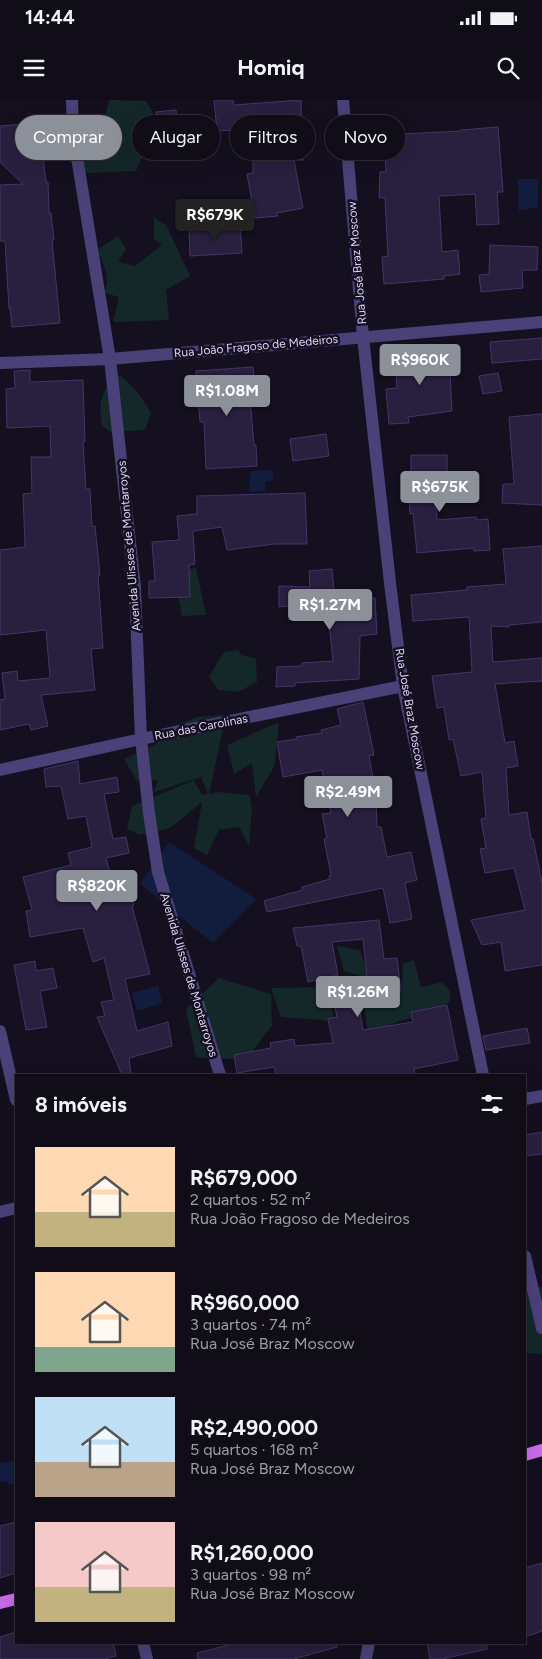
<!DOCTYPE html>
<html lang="pt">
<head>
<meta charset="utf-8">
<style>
  body { margin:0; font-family:Figtree,sans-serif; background:#1e1a25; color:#f1f3f6; height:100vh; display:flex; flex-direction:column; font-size:19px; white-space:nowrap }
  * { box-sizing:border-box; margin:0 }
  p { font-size:16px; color:#9c9ba2 }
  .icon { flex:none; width:28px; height:28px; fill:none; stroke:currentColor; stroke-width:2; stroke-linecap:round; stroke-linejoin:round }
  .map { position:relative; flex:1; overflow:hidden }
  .panel { position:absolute; left:15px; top:974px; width:511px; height:570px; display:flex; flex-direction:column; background:#100c18; border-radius:0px; box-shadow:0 5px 20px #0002,0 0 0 1px #302c37 }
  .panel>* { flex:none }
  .hud { position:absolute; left:15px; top:15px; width:512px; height:45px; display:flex; gap:10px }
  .price { position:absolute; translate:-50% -42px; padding:0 11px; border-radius:5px; background:#8c9099; color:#fff; font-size:16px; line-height:32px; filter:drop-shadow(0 1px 2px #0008) }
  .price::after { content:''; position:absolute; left:50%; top:30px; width:15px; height:11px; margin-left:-8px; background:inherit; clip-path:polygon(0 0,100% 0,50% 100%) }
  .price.selected { background:#222; color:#fff }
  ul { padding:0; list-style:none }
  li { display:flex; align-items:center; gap:15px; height:125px; padding:0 20px }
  li span { display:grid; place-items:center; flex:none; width:140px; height:100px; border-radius:0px; color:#555 }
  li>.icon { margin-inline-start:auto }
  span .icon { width:60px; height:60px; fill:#fffc; stroke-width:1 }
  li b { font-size:21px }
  h2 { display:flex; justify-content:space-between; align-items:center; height:60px; padding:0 20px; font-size:21px }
  .pill { padding:0 18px; border-radius:22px; background:#100c18; box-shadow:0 5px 20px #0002,0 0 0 1px #302c37; font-size:18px; line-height:45px }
  .pill.selected { background:#8c9099; color:#fff }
  .status { display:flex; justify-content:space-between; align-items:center; height:35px; padding:0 25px; background:#100c18; direction:ltr }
  .status svg { height:14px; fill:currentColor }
  header { display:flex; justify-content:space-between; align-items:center; height:65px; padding:0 20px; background:#100c18; font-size:22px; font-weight:700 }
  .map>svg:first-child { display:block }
</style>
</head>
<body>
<div class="status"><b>14:44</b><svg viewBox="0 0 49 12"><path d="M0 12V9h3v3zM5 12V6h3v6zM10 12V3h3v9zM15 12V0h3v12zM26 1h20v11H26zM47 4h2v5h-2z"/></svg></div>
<header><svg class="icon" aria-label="menu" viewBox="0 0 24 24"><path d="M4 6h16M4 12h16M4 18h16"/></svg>Homiq<svg class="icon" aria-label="search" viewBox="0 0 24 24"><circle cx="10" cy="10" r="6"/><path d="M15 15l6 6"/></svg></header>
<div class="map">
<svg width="542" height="1559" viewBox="0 0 542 1559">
  <rect width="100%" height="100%" fill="#151020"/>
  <g fill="#142729">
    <polygon points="109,0 146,1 153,13 144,28 148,44 136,71 86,73 60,55 83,25 104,21"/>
    <path d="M154 118 166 125 190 176 166 190 169 220 113 222 119 197 105 193C110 177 104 165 97 150L118 136 126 149 118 162 135 166 162 145 154 139Z"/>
    <path d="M116 274C132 282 142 298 151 313L145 330 110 332 102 326C99 298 100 297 116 274Z"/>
    <polygon points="196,468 206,515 182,516 174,472"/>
    <polygon points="238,550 241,555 256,559 257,582 238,592 218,590 209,577 224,552"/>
    <polygon points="226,615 209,694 218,692 249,695 252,709 249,746 239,727 219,730 207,755 194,748 202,702 170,728 140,735 127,729 132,706 194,680 202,695 208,694 201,677 154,692 158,680 137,681 124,659 155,645 176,625 197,617"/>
    <polygon points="279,622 274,667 256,697 252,663 234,674 227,645"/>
    <polygon points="337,846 360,850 375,896 401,893 403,864 414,860 421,887 442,882 450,891 450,902 425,915 403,920 368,932 360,876 344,871"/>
    <polygon points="219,878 271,894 272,925 249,956 229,959 196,957 186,909"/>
    <polygon points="327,887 334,921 281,917 271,888"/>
    <polygon points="542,1187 542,1254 525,1253 525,1188"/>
  </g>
  <g fill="#121d3e">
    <polygon points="518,79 538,79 538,107 519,111"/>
    <polygon points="273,370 273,380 265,382 265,391 249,391 251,371"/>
    <polygon points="169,742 256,799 213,843 140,784"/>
    <polygon points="158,886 162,903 137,911 132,893"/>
    <polygon points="16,1360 16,1384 9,1385 6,1381 0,1382 0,1363"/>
  </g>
  <g fill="#291f3f" stroke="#453468">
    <polygon points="214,0 233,0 234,5 301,0 303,60 294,60 303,108 277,113 278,116 255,118 247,74 253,73 253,29 217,31"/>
    <polygon points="176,10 178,38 158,40 156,12"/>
    <polygon points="39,23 46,82 48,82 49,113 51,113 54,140 52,140 60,223 12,227 10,208 9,209 5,141 0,141 0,85 23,84 0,62 0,26"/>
    <polygon points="498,27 503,92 497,92 499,124 477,125 475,94 439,96 442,152 458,150 460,174 444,176 444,179 384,184 382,157 388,156 385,98 379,98 380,72 386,72 384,35 461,31 461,30"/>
    <polygon points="240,125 242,153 190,156 189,128"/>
    <polygon points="490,145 538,147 537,170 522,170 523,188 481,192 479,175 489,174"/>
    <polygon points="542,238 542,259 492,263 490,242"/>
    <polygon points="449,251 452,311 408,317 409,323 389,324 386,289 397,288 395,254"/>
    <polygon points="253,267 255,287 249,287 254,345 256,345 257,366 206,369 204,322 200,322 196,271"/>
    <polygon points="30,270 30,282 83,280 85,342 83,342 86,389 90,389 92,427 95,426 100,475 98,475 103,548 91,549 95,590 41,595 48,626 31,630 29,624 0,630 0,600 5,599 2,573 17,571 18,581 50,578 46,530 0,535 0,450 25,447 23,394 32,393 31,357 51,357 50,326 7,328 6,289 15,288 14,271"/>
    <polygon points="498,273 502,291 483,294 479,276"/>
    <polygon points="542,314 542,405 502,403 503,384 514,384 509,317"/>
    <polygon points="326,334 329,356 293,361 290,339"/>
    <polygon points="411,355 447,355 447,376 434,376 437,420 476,417 477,420 488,419 490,450 474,451 474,448 417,453 413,413 410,414 409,395 411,395"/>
    <polygon points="305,393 307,444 275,444 227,450 222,427 193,431 195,464 189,465 190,497 149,498 149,481 155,481 152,442 179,440 177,416 197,414 197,396"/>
    <polygon points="542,446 542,522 509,525 509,527 491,526 493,562 542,558 542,581 495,584 505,643 514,641 518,666 506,668 509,715 527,712 531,739 533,739 542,783 542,865 505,871 501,842 482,845 471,820 525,810 514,768 485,773 480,749 486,748 481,719 486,718 482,672 461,676 453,639 449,640 444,607 437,608 432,576 472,572 469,517 413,521 411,495 467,490 467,487 506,484 503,449"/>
    <polygon points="332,469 335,502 375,498 377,534 360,536 359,579 295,583 295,586 276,587 277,567 302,566 302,563 333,561 327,503 279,507 279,486 310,487 309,471"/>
    <polygon points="363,602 374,655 369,656 376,694 377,727 381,727 387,757 411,752 417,780 405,783 412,819 390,823 383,788 267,812 264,801 302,790 302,787 330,779 329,776 331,775 324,739 327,738 322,714 331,713 322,670 283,677 277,642 297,639 296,637 322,633 321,630 341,625 337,609"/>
    <polygon points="78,661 80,684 117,677 119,692 104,694 113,739 126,737 129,753 106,758 115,791 128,787 134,805 132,806 150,874 125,879 137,931 168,922 172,946 129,958 131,975 122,975 97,917 105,916 101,902 114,900 104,858 93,862 83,828 30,837 26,811 32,810 23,777 71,765 68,753 92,747 86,716 68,719 61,686 46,687 44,669"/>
    <polygon points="379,820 384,859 397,858 401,891 357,895 363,930 413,922 411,912 447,905 458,960 414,969 415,975 276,975 274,967 237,973 234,955 271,948 270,943 294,939 295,946 333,943 328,919 337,917 330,882 367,876 363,839 332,842 338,875 308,882 301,846 297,846 293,828"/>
    <polygon points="35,861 36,871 53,868 57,888 40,891 47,927 26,930 14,865"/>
    <polygon points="527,928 530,943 486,950 483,936"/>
    <polygon points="542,1032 542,1054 526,1056 525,1035"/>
    <polygon points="16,1422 16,1473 0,1478 0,1426"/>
    <polygon points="542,1463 542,1531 525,1537 525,1468"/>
    <polygon points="16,1532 16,1542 113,1542 116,1556 105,1559 0,1559 0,1537"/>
    <polygon points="241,1542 336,1542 337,1547 294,1559 198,1559 197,1553"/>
    <polygon points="427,1542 486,1542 487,1549 442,1559 430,1559"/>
  </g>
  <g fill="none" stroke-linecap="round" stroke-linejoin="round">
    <g stroke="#4b4179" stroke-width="12">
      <polyline points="72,0 73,33 110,259 135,488 141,639 149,713 158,772 220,975"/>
      <polyline points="343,0 363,237 390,483 403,586 483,975"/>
      <polyline points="0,263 110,259 542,222"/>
      <polyline points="0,670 141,639 403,586"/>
      <polyline points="0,931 16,1000"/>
      <polyline points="525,999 542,996"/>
      <polyline points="0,1112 16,1108"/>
      <polyline points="525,1156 542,1228"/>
      <polyline points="143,1542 147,1559"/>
      <polyline points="366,1559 369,1542"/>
    </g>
    <g stroke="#cb6beb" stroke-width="12">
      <polyline points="525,1355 542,1350"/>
      <polyline points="0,1503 16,1499"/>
    </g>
  </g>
  <g text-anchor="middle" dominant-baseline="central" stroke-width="5" stroke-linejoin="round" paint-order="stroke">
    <g font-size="12" fill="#ded5f9" stroke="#151020">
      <text transform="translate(357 163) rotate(-95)">Rua José Braz Moscow</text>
      <text transform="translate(256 246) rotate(-5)">Rua João Fragoso de Medeiros</text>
      <text transform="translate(129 446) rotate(-95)">Avenida Ulisses de Montarroyos</text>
      <text transform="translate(410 609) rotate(80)">Rua José Braz Moscow</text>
      <text transform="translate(201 627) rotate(-11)">Rua das Carolinas</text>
      <text transform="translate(189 875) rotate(73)">Avenida Ulisses de Montarroyos</text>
    </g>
  </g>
</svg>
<b class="price selected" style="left:215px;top:141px">R$679K</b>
<b class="price" style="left:420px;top:286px">R$960K</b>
<b class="price" style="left:227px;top:317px">R$1.08M</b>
<b class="price" style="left:440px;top:413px">R$675K</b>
<b class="price" style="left:330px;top:531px">R$1.27M</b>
<b class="price" style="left:348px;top:718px">R$2.49M</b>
<b class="price" style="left:97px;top:812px">R$820K</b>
<b class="price" style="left:358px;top:918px">R$1.26M</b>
<div class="hud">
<a class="pill selected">Comprar</a>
<a class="pill">Alugar</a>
<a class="pill">Filtros</a>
<a class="pill">Novo</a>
</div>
<section class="panel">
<h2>8 imóveis<svg class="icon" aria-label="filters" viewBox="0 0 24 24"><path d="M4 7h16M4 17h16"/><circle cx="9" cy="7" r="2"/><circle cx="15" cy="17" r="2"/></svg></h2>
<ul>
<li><span style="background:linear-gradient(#ffd9b3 65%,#c2b280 0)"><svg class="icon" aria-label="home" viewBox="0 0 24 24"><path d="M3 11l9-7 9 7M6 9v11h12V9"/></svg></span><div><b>R$679,000</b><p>2 quartos · 52 m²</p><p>Rua João Fragoso de Medeiros</p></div></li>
<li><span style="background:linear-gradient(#ffd9b3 75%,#7fa58c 0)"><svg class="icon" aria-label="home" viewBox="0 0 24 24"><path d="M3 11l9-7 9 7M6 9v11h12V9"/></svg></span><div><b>R$960,000</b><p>3 quartos · 74 m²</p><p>Rua José Braz Moscow</p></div></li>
<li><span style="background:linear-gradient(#bfe0f5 65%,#b9a48a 0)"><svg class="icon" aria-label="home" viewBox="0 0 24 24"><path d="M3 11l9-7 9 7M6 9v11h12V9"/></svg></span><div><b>R$2,490,000</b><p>5 quartos · 168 m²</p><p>Rua José Braz Moscow</p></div></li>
<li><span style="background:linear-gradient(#f6c9c9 65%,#c2b280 0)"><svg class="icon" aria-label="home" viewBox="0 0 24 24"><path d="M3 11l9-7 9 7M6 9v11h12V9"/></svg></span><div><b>R$1,260,000</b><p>3 quartos · 98 m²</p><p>Rua José Braz Moscow</p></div></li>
</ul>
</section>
</div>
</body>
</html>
